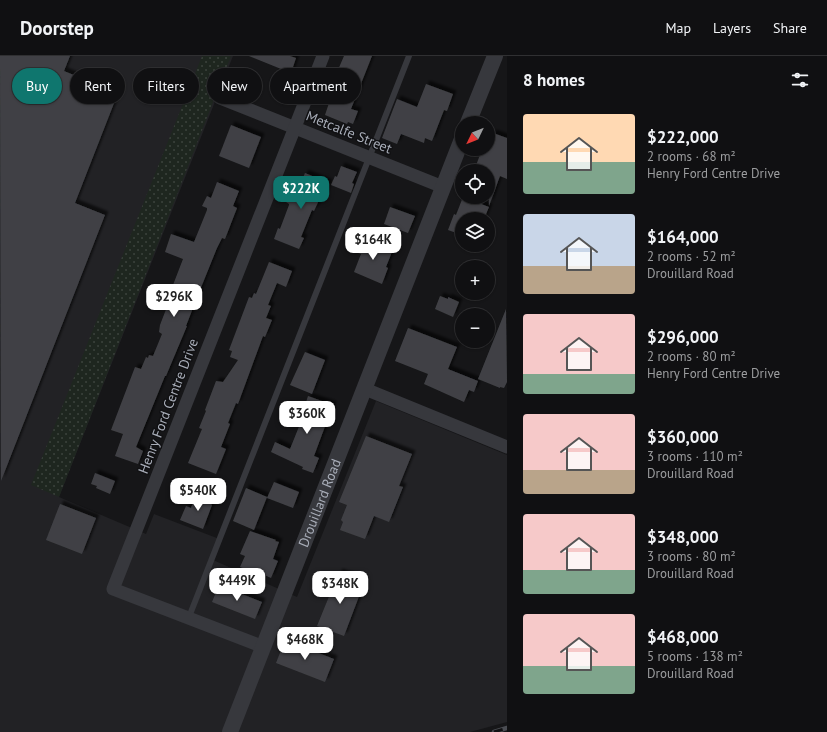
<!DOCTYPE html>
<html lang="en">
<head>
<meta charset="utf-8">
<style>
  body { margin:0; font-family:"PT Sans",sans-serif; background:#19191b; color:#f1f3f6; height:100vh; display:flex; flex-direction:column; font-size:15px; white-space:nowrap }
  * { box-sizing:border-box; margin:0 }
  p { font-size:13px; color:#9c9d9f }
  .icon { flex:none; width:22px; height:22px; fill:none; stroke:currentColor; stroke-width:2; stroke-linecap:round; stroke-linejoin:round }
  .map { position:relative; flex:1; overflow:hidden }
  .side { display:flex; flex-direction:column; background:#101012; width:320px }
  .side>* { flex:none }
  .guide { position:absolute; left:12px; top:12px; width:380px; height:36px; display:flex; gap:8px }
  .needle { width:26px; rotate:227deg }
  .buttons { position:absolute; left:455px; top:60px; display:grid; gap:8px }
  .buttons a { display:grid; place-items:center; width:40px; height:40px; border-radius:50%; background:#101012; box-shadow:0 1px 3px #0004,0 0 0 1px #303032; font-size:20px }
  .price { position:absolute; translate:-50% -34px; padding:0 9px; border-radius:8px; background:#fff; color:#222; font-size:13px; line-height:26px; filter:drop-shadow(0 1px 2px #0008) }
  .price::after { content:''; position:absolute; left:50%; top:24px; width:12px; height:9px; margin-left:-6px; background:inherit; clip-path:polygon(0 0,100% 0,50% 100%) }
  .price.on { background:#0f766e; color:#fff }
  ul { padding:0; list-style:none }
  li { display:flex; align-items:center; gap:12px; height:100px; padding:0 16px }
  li span { display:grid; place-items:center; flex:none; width:112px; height:80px; border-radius:4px; color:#555 }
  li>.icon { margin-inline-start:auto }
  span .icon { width:48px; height:48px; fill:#fffc; stroke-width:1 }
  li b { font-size:17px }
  h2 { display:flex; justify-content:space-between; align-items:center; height:48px; padding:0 16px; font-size:17px }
  .pill { padding:0 14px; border-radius:18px; background:#101012; box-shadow:0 1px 3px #0004,0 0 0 1px #303032; font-size:14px; line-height:36px }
  .pill.on { background:#0f766e; color:#fff }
  header { display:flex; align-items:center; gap:24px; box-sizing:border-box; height:56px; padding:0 20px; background:#101012; border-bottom:1px solid #303032 }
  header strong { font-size:19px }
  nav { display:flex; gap:22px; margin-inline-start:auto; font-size:14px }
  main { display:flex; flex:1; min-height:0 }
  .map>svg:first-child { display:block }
</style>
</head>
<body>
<header>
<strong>Doorstep</strong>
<nav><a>Map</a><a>Layers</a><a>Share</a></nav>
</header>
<main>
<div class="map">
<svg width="507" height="676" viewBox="0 0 507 676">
  <defs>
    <pattern id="grass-dots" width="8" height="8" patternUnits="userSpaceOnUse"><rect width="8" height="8" fill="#1e261f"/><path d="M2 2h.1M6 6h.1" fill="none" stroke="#3c433d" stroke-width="1.8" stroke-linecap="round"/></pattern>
    <filter id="shadow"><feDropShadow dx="3.5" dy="-3.5" stdDeviation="1" flood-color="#0009"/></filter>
  </defs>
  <rect width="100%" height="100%" fill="#161618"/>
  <polygon fill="#222225" points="0,0 233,0 59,441 146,478 154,458 222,484 213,504 297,541 376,345 507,399 507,666 470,676 0,676"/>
  <polygon fill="url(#grass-dots)" points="202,0 231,0 59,441 31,429"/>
  <g fill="#404145" filter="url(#shadow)">
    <polygon points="0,0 70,0 64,15 118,37 75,147 105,159 1,425"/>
    <polygon points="249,0 290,0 296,2 291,17"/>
    <polygon points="344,0 372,0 351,53 358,55 353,68 348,66 347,68 325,59 332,38 328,37"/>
    <polygon points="426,28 453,38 447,55 444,54 432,85 425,82 424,87 401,78 397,88 382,82 397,43 417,51"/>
    <polygon points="231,69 261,81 249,112 219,100"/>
    <polygon points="493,77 507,82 507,123 500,120 489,150 488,115 474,115 481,96 484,97 486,93 488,93 488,88"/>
    <polygon points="341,110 357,116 352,127 354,128 351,137 331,129 335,120 337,121"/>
    <polygon points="305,117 329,127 323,143 320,142 314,155 312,154 301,181 304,182 299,193 274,183 278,172 280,173 289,149 289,148 286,146 291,135 297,136"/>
    <polygon points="217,126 239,135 233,150 237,152 225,183 222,182 217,192 198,239 186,270 187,270 166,320 165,320 136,391 143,395 138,408 115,400 123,378 111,374 135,311 141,313 146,301 148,302 149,299 153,300 162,278 159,276 160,269 175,230 173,229 183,203 165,196 171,178 194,186 207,154 207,152 202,150 207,140 211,142"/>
    <polygon points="463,141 489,151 484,163 462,163 462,179 448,174 454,158 456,159"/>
    <polygon points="390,151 415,160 408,177 384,168"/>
    <polygon points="364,183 390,193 390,195 392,196 386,211 388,212 382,228 354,216 361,198 358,197"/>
    <polygon points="269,206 292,215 286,231 277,227 268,249 271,250 266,262 272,264 265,281 263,280 238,348 236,347 228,367 230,368 221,391 226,393 216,418 188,407 202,373 199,372 206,355 205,354 216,325 223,326 238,304 230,301 232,295 229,294 249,241 252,242 254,237 256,238"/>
    <polygon points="440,240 448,243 448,241 459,246 453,261 435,253"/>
    <polygon points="506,253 507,326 504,332 500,331 500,332 478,323"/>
    <polygon points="408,272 457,291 448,313 478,325 474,336 469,334 464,346 424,328 428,318 395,305"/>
    <polygon points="305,296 325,304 312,338 290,329"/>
    <polygon points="308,340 333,349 314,400 319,402 313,417 302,413 303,411 271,396 275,386 290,393 300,368 299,368"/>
    <polygon points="366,380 412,398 399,430 403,431 389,466 374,460 365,483 340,474 343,466 341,464 347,449 339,446"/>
    <polygon points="95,417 115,425 110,438 96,432 97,430 91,428"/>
    <polygon points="274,426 299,436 293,452 267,442"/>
    <polygon points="246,432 267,441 254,474 233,465"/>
    <polygon points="196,438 211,443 211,448 212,449 203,473 180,464 186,450 191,452"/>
    <polygon points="60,448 96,462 82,498 46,484"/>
    <polygon points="250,475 276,484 275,485 279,486 273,503 278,505 271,522 251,513 250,515 240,511 245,500 240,498"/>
    <polygon points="339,516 356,522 352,531 361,535 344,580 317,570"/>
    <polygon points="219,529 262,546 255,563 212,546"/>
    <polygon points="285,584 334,603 325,626 276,607"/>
  </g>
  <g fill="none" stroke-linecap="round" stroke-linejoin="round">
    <polyline stroke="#37383d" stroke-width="6" points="189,561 409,0"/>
    <g stroke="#37383d" stroke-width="13">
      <polyline points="220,42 443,131"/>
      <polyline points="365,333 507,391"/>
      <polyline points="264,591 113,533 323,0"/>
    </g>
    <g stroke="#37383d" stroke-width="16">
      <polyline points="468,67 495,0"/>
      <path id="s1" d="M230 676 462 83"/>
    </g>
    <defs>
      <polyline id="rail" points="494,676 507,672"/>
    </defs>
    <use href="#rail" stroke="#4a4c52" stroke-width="4.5"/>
    <use href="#rail" stroke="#111113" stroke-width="3" stroke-dasharray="9" stroke-linecap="butt"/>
  </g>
  <g text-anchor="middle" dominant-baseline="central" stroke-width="3" stroke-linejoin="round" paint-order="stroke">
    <g font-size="14" fill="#a8adb8" stroke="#111113">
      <text transform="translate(349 76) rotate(22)">Metcalfe Street</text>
      <text transform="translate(168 350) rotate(-69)">Henry Ford Centre Drive</text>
      <text stroke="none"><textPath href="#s1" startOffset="246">Drouillard Road</textPath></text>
    </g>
  </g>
</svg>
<div class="buttons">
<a><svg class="needle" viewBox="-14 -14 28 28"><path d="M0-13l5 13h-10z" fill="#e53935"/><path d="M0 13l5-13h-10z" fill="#9c9d9f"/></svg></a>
<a><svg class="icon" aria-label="locate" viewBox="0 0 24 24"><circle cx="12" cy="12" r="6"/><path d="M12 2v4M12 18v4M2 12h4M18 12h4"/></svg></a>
<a><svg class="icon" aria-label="layers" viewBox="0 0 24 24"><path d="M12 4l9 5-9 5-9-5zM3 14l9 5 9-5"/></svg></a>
<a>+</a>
<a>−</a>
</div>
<b class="price on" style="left:301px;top:154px">$222K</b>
<b class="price" style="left:373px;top:205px">$164K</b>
<b class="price" style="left:174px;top:262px">$296K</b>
<b class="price" style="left:307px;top:379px">$360K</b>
<b class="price" style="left:198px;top:456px">$540K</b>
<b class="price" style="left:237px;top:546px">$449K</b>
<b class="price" style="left:340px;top:549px">$348K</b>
<b class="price" style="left:305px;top:605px">$468K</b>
<div class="guide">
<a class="pill on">Buy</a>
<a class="pill">Rent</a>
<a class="pill">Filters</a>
<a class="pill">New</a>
<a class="pill">Apartment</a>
</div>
</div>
<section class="side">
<h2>8 homes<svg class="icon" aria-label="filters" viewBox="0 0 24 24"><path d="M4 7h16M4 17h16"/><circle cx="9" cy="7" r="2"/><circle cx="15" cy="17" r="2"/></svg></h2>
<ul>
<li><span style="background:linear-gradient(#ffd9b3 60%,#7fa58c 0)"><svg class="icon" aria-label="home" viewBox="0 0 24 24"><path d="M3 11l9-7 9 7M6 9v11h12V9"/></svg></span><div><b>$222,000</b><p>2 rooms · 68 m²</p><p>Henry Ford Centre Drive</p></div></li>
<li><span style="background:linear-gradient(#c9d6e8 65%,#b9a48a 0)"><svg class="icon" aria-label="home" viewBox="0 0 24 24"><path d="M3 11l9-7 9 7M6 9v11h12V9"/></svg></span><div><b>$164,000</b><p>2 rooms · 52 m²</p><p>Drouillard Road</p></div></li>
<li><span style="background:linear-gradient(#f6c9c9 75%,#7fa58c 0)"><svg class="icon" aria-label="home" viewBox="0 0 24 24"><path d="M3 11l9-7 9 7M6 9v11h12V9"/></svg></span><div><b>$296,000</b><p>2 rooms · 80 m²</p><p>Henry Ford Centre Drive</p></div></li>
<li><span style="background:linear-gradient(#f6c9c9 70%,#b9a48a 0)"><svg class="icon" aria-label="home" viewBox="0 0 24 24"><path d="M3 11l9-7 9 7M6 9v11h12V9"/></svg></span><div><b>$360,000</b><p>3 rooms · 110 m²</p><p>Drouillard Road</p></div></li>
<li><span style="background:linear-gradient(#f6c9c9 70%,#7fa58c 0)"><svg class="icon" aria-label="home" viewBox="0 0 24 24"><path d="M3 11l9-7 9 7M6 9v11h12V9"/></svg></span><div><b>$348,000</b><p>3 rooms · 80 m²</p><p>Drouillard Road</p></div></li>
<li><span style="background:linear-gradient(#f6c9c9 65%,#7fa58c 0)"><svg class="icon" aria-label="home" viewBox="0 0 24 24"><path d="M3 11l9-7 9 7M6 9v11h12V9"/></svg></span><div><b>$468,000</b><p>5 rooms · 138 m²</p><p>Drouillard Road</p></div></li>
</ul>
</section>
</main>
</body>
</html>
